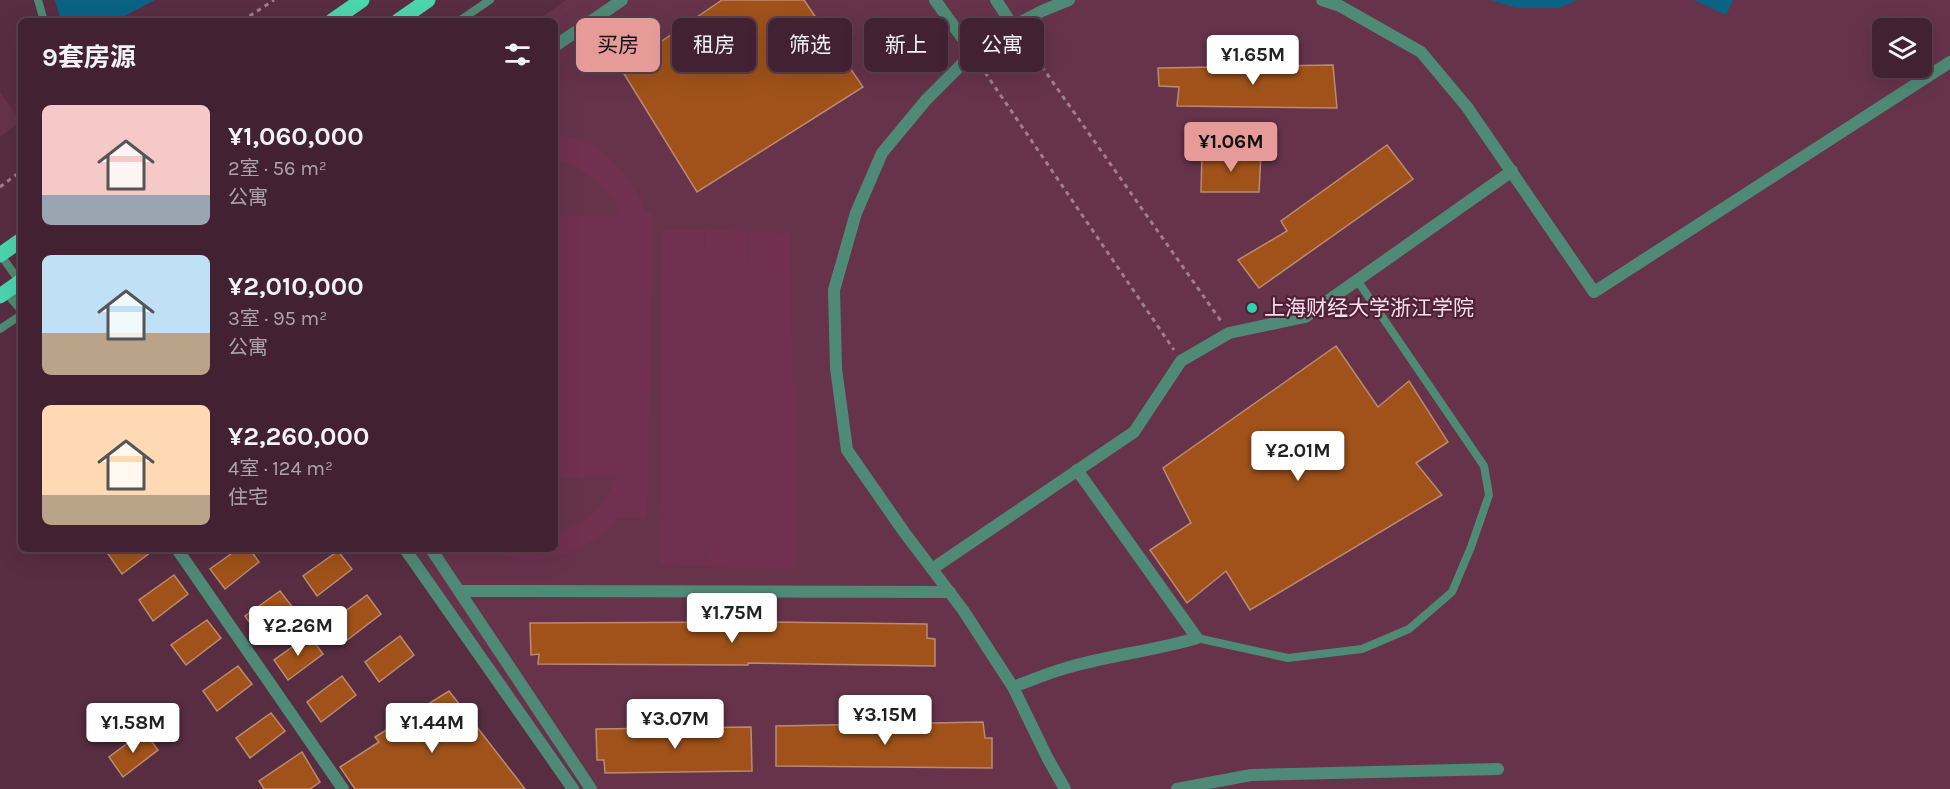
<!DOCTYPE html>
<html lang="zh">
<head>
<meta charset="utf-8">
<style>
  body { margin:0; font-family:Karla,"Noto Sans SC",sans-serif; background:#4c2f3e; color:#f1f3f6; height:100vh; display:flex; flex-direction:column; font-size:22px; white-space:nowrap }
  * { box-sizing:border-box; margin:0 }
  p { font-size:20px; color:#aea4ac }
  .icon { flex:none; width:33px; height:33px; fill:none; stroke:currentColor; stroke-width:2; stroke-linecap:round; stroke-linejoin:round }
  .map { position:relative; flex:1; overflow:hidden }
  .details { position:absolute; left:18px; top:18px; width:540px; height:534px; display:flex; flex-direction:column; background:#422232; border-radius:9px; box-shadow:0 6px 24px #0002,0 0 0 2px #5a3f4d }
  .details>* { flex:none }
  .banner { position:absolute; left:576px; top:18px; width:570px; height:54px; display:flex; gap:12px }
  .fabs { position:absolute; left:1872px; top:18px; display:grid; gap:12px }
  .fabs a { display:grid; place-items:center; width:60px; height:60px; border-radius:9px; background:#422232; box-shadow:0 6px 24px #0002,0 0 0 2px #5a3f4d; font-size:30px }
  .price { position:absolute; translate:-50% -51px; padding:0 14px; border-radius:6px; background:#fff; color:#222; font-size:20px; line-height:39px; filter:drop-shadow(0 2px 3px #0008) }
  .price::after { content:''; position:absolute; left:50%; top:36px; width:18px; height:14px; margin-left:-9px; background:inherit; clip-path:polygon(0 0,100% 0,50% 100%) }
  .price.active { background:#e69b98; color:#111 }
  ul { padding:0; list-style:none }
  li { display:flex; align-items:center; gap:18px; height:150px; padding:0 24px }
  li span { display:grid; place-items:center; flex:none; width:168px; height:120px; border-radius:9px; color:#555 }
  li>.icon { margin-inline-start:auto }
  span .icon { width:72px; height:72px; fill:#fffc; stroke-width:1 }
  li b { font-size:26px }
  h2 { display:flex; justify-content:space-between; align-items:center; height:72px; padding:0 24px; font-size:26px }
  .chip { padding:0 21px; border-radius:9px; background:#422232; box-shadow:0 6px 24px #0002,0 0 0 2px #5a3f4d; font-size:21px; line-height:54px }
  .chip.active { background:#e69b98; color:#111 }
  .map>svg:first-child { display:block }
</style>
</head>
<body>
<div class="map">
<svg width="1950" height="789" viewBox="0 0 1950 789">
  <rect width="100%" height="100%" fill="#582d42"/>
  <g fill="#66334b" fill-rule="evenodd">
    <path d="M566 0H1950V789H579L413 549H555V21H536ZM1882 28H1922V68H1882Z"/>
    <polygon points="0,92 21,121 0,137"/>
  </g>
  <g fill="#723051">
    <path d="M555 135C599 136 631 175 646 213H653L647 519 618 518C595 552 528 573 491 549H555V531C590 524 603 510 615 477L555 478V216H621C618 210 615 203 612 198 602 182 573 161 555 161Z"/>
    <polygon points="663,229 704,230 705,251 706,230 747,231 748,277 749,232 790,233 792,384 796,384 796,568 706,567 706,475 705,566 660,565"/>
  </g>
  <g fill="#0a6384">
    <polygon points="55,0 155,0 115,21 61,21"/>
    <polygon points="1490,0 1578,0 1559,8 1518,8"/>
    <polygon points="1694,0 1733,0 1726,15"/>
  </g>
  <g fill="#a0521a" stroke="#bb8b70" stroke-width="1.5">
    <polygon points="722,0 804,0 863,87 697,192 621,69"/>
    <polygon points="1333,65 1337,108 1177,106 1179,87 1159,86 1158,68"/>
    <polygon points="1387,145 1413,179 1259,288 1238,260 1287,231 1281,221"/>
    <polygon points="1261,153 1259,192 1201,192 1202,154"/>
    <polygon points="1336,346 1378,407 1409,381 1448,442 1416,463 1442,495 1250,610 1226,571 1187,603 1150,550 1191,523 1163,468"/>
    <polygon points="115,549 155,549 122,574 108,554"/>
    <polygon points="238,549 250,549 259,562 225,589 210,569"/>
    <polygon points="338,551 352,569 317,596 303,576"/>
    <polygon points="174,575 188,594 153,621 139,600"/>
    <polygon points="280,591 294,609 259,636 245,616"/>
    <polygon points="367,595 381,614 346,641 332,621"/>
    <polygon points="207,620 221,638 186,665 171,645"/>
    <polygon points="770,622 927,624 927,638 935,639 935,666 748,663 748,665 538,664 539,654 531,655 530,623"/>
    <polygon points="309,635 323,654 288,680 274,660"/>
    <polygon points="400,636 414,655 379,682 365,662"/>
    <polygon points="238,666 252,684 217,711 203,691"/>
    <polygon points="342,676 356,695 321,722 307,702"/>
    <polygon points="449,691 525,789 355,789 340,767 379,742 375,737"/>
    <polygon points="271,713 285,731 250,758 236,738"/>
    <polygon points="983,722 985,738 992,738 992,768 776,766 776,726"/>
    <polygon points="751,727 752,771 605,773 604,760 597,760 596,729"/>
    <polygon points="144,731 158,750 123,777 109,757"/>
    <polygon points="302,752 320,782 310,789 264,789 259,781"/>
  </g>
  <g fill="none" stroke-linecap="round" stroke-linejoin="round">
    <g stroke="#a27d8e" stroke-width="3" stroke-dasharray="4.5 4.5" stroke-linecap="butt">
      <polyline points="242,21 274,0"/>
      <polyline points="1021,37 1221,321"/>
      <polyline points="980,65 1174,350"/>
      <polyline points="0,187 21,171"/>
    </g>
    <g stroke="#4f8a77" stroke-width="8">
      <polyline points="38,0 44,21"/>
      <polyline points="459,21 490,0"/>
      <polyline points="0,254 20,282"/>
      <polyline points="0,329 21,315"/>
      <polyline points="1197,638 1288,658 1362,649 1409,629 1452,592 1471,547 1489,495 1484,466 1357,280"/>
    </g>
    <g stroke="#4f8a77" stroke-width="12">
      <polyline points="935,0 973,53"/>
      <polyline points="996,0 1013,26"/>
      <polyline points="1322,0 1340,6 1421,52 1467,107 1594,292 1950,62"/>
      <polyline points="555,46 622,0"/>
      <polyline points="7,291 21,307"/>
      <polyline points="177,549 343,789"/>
      <polyline points="405,549 573,789"/>
      <polyline points="431,549 591,789"/>
      <polyline points="932,569 1134,432 1181,361 1229,333 1305,317 1512,171"/>
      <polyline points="460,591 950,592"/>
      <path d="M1013 687C1030 681 1048 673 1066 668 1109 655 1154 651 1197 638L1077 470"/>
      <polyline points="1065,789 1048,759 1013,687 963,610 904,532 847,450 836,368 834,290 856,213 882,153 926,100 973,53 1013,26 1042,11 1069,0"/>
      <polyline points="1177,789 1251,775 1498,769"/>
    </g>
    <g stroke="#4dd5af" stroke-width="15">
      <polyline points="332,21 362,0"/>
      <polyline points="398,21 428,0"/>
      <polyline points="0,255 21,240"/>
      <polyline points="0,296 21,281"/>
    </g>
  </g>
  <circle fill="#2cd5ab" stroke="#4d2237" stroke-width="2" cx="1252" cy="308" r="6"/>
  <g text-anchor="middle" dominant-baseline="central" stroke-width="4.5" stroke-linejoin="round" paint-order="stroke">
    <g font-size="21" fill="#fadde9" stroke="#4d2237" text-anchor="start">
      <text x="1264" y="308">上海财经大学浙江学院</text>
    </g>
  </g>
</svg>
<div class="fabs">
<a><svg class="icon" aria-label="layers" viewBox="0 0 24 24"><path d="M12 4l9 5-9 5-9-5zM3 14l9 5 9-5"/></svg></a>
</div>
<b class="price" style="left:1253px;top:86px">¥1.65M</b>
<b class="price active" style="left:1231px;top:173px">¥1.06M</b>
<b class="price" style="left:1298px;top:482px">¥2.01M</b>
<b class="price" style="left:732px;top:644px">¥1.75M</b>
<b class="price" style="left:298px;top:657px">¥2.26M</b>
<b class="price" style="left:885px;top:746px">¥3.15M</b>
<b class="price" style="left:675px;top:750px">¥3.07M</b>
<b class="price" style="left:133px;top:754px">¥1.58M</b>
<b class="price" style="left:432px;top:754px">¥1.44M</b>
<div class="banner">
<a class="chip active">买房</a>
<a class="chip">租房</a>
<a class="chip">筛选</a>
<a class="chip">新上</a>
<a class="chip">公寓</a>
</div>
<section class="details">
<h2>9套房源<svg class="icon" aria-label="filters" viewBox="0 0 24 24"><path d="M4 7h16M4 17h16"/><circle cx="9" cy="7" r="2"/><circle cx="15" cy="17" r="2"/></svg></h2>
<ul>
<li><span style="background:linear-gradient(#f6c9c9 75%,#9aa5b1 0)"><svg class="icon" aria-label="home" viewBox="0 0 24 24"><path d="M3 11l9-7 9 7M6 9v11h12V9"/></svg></span><div><b>¥1,060,000</b><p>2室 · 56 m²</p><p>公寓</p></div></li>
<li><span style="background:linear-gradient(#bfe0f5 65%,#b9a48a 0)"><svg class="icon" aria-label="home" viewBox="0 0 24 24"><path d="M3 11l9-7 9 7M6 9v11h12V9"/></svg></span><div><b>¥2,010,000</b><p>3室 · 95 m²</p><p>公寓</p></div></li>
<li><span style="background:linear-gradient(#ffd9b3 75%,#b9a48a 0)"><svg class="icon" aria-label="home" viewBox="0 0 24 24"><path d="M3 11l9-7 9 7M6 9v11h12V9"/></svg></span><div><b>¥2,260,000</b><p>4室 · 124 m²</p><p>住宅</p></div></li>
</ul>
</section>
</div>
</body>
</html>
